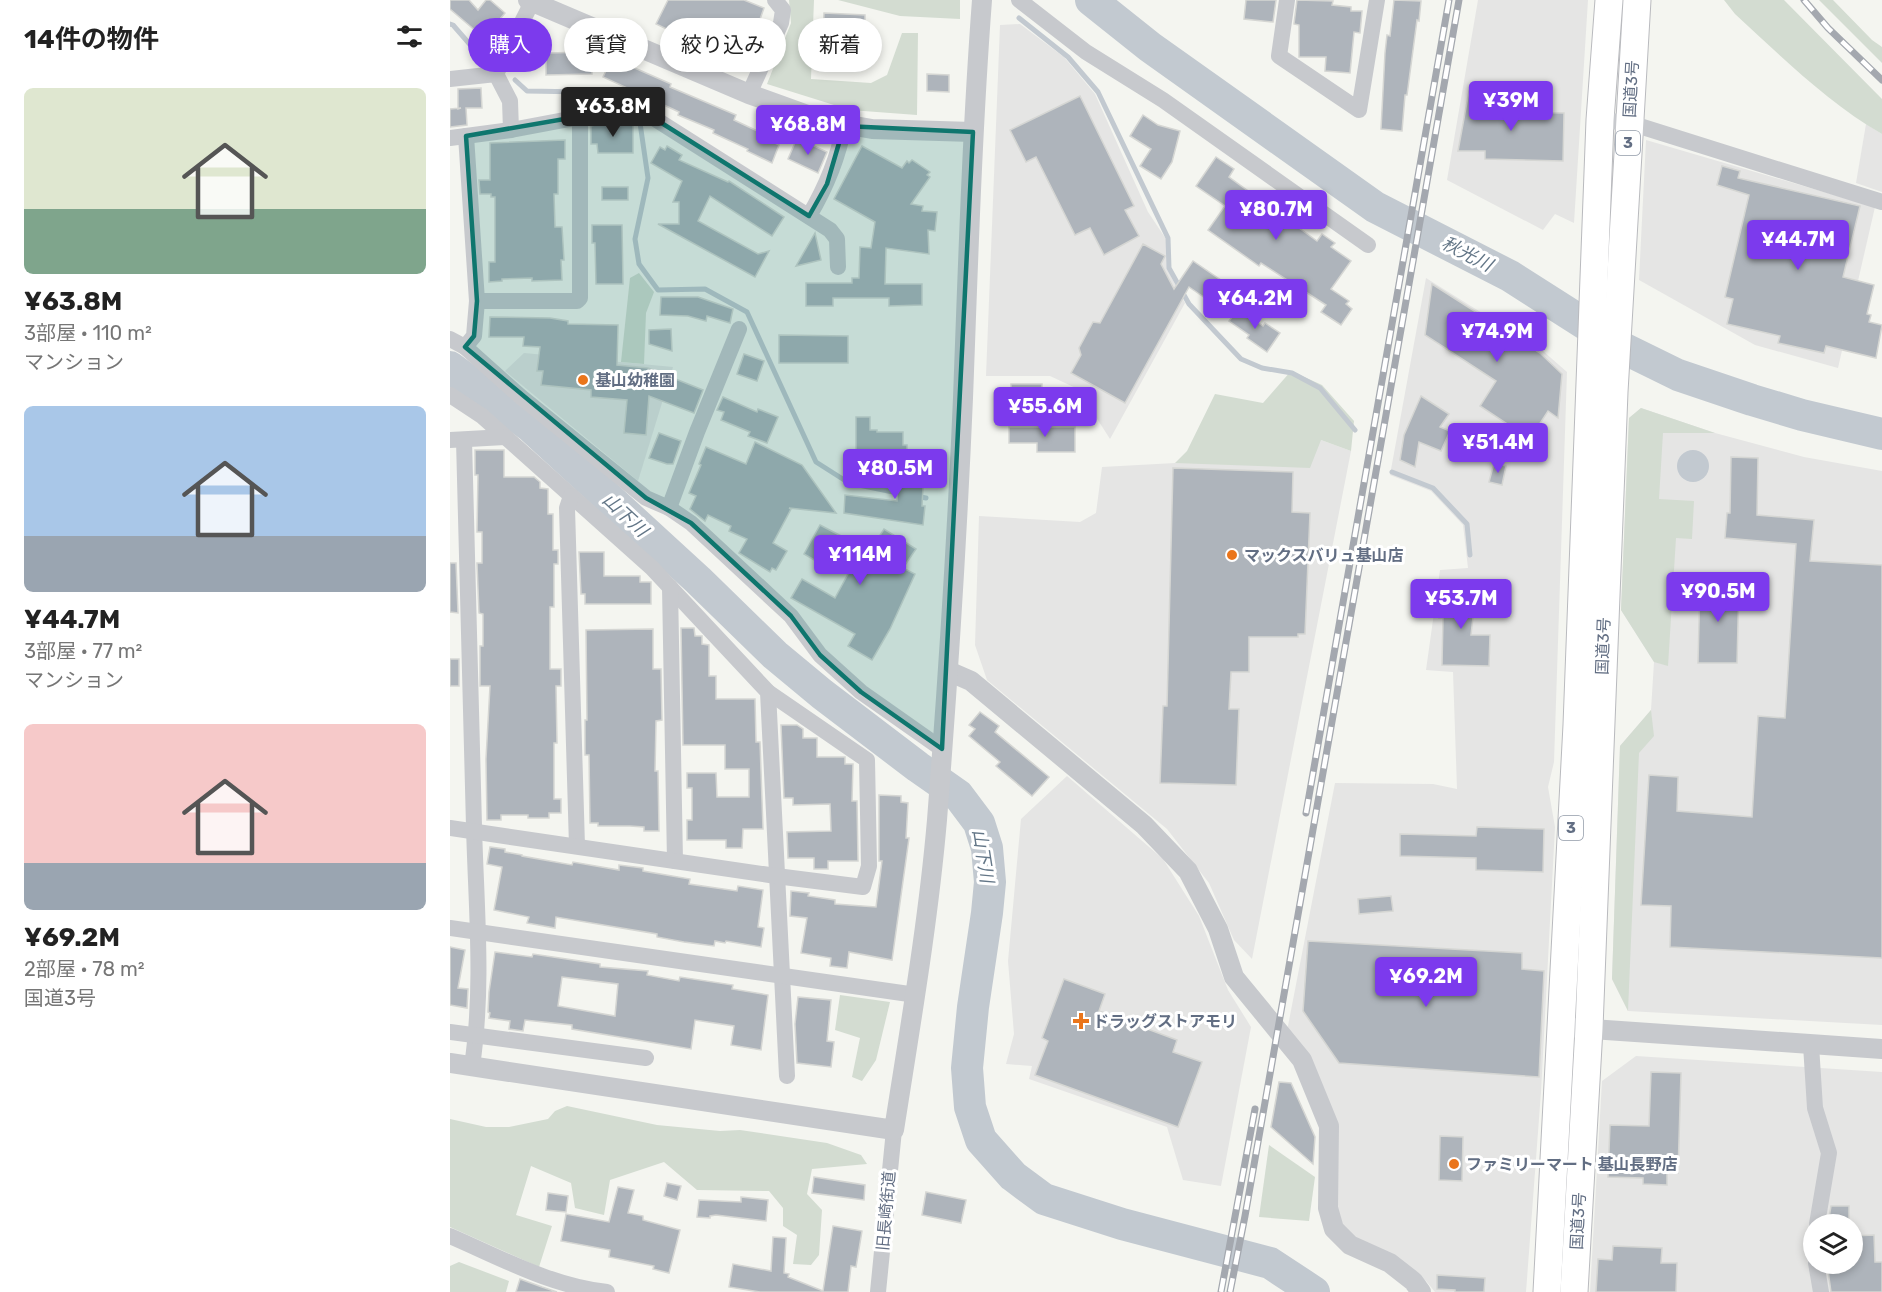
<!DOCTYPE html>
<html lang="ja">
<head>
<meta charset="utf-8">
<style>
  body { margin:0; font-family:Rubik,"Noto Sans JP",sans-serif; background:#f6f6f6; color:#222; height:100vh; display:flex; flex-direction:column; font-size:22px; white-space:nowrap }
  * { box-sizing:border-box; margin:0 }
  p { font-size:20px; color:#767676 }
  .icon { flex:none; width:33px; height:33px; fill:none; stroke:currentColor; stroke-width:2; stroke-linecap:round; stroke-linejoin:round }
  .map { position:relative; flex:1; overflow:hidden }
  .sheet { display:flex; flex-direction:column; background:#fff; width:450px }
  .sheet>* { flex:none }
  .top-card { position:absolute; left:18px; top:18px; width:570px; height:54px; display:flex; gap:12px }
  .controls { position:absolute; left:1353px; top:1214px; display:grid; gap:12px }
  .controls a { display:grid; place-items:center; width:60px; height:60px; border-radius:50%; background:#fff; box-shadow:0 3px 9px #0003; font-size:30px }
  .price { position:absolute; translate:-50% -51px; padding:0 14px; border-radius:6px; background:#7c3aed; color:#fff; font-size:20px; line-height:39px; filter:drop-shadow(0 2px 3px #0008) }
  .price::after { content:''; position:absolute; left:50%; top:36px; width:18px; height:14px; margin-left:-9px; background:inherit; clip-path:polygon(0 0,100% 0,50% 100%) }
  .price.current { background:#222; color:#fff }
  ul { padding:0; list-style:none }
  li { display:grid; align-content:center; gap:12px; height:318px; padding:0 24px }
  li span { display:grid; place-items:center; height:186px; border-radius:9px; color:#555 }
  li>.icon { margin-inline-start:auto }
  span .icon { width:108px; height:108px; fill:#fffc; stroke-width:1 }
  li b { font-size:26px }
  h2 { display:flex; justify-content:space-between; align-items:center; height:72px; padding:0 24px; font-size:26px }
  .pill { padding:0 21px; border-radius:27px; background:#fff; box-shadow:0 3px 9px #0003; font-size:21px; line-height:54px }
  .pill.current { background:#7c3aed; color:#fff }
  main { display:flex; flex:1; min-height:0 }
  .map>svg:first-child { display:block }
</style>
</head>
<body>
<main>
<section class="sheet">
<h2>14件の物件<svg class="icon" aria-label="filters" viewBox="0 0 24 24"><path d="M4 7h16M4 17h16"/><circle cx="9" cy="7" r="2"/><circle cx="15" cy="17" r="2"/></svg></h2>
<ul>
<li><span style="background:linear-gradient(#dfe7d0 65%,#7fa58c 0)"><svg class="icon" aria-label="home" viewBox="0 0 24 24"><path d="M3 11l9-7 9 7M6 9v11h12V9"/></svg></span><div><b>¥63.8M</b><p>3部屋 · 110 m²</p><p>マンション</p></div></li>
<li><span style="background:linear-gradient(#a9c7e8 70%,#9aa5b1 0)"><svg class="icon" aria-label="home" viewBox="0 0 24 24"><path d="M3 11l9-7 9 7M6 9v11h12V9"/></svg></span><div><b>¥44.7M</b><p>3部屋 · 77 m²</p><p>マンション</p></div></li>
<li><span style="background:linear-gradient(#f6c9c9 75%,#9aa5b1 0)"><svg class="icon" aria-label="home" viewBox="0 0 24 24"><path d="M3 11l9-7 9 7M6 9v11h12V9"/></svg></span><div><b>¥69.2M</b><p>2部屋 · 78 m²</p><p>国道3号</p></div></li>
</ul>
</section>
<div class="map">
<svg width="1432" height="1292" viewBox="0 0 1432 1292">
  <rect width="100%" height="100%" fill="#f4f5f0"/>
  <g fill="#e5e5e4" fill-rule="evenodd">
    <polygon points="1028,0 1138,0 1124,223 1105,214 1093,230 997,180"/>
    <polygon points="570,24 614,57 645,94 698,212 716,239 717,269 735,303 660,439 628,389 600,376 536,376 550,25"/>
    <polygon points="1416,124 1432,134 1432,192 1406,183"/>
    <polygon points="1196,140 1425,207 1388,368 1305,345 1189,280"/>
    <polygon points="976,278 1093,351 1117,372 1104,762 1098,787 1105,827 1091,1092 1076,1292 985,1292 976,1281 952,1262 898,1235 887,1219 888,1128 837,1031 885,783 983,784 1007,789 1003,672 976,670 990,570 1018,568 1013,525 981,491 940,475"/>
    <polygon points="74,353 223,367 188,481 55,371"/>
    <polygon points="1191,408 1265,433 1354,457 1432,471 1432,1025 1178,1011 1162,979 1170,746 1201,710 1204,662 1171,610 1179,418"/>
    <polygon points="871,440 901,451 802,959 784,940 759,883 717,829 537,680 525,645 529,516 630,522 646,513 652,467 725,463"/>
    <polygon points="617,776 713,859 749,916 778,990 801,1027 771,1186 733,1180 717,1127 579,1079 582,1066 556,1064 564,1034 558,961 571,819"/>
    <path d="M1186 1056 1432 1072V1292H1140L1152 1081ZM1364 1224H1402V1263H1364Z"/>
  </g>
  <g fill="#d3dcd1">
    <polygon points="339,0 364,0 361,79 421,83 437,75 452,33 468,33 467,115 400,110 317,84 341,23"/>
    <polygon points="388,0 510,0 510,19 450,16"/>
    <path d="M1274 0H1334L1432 99V134C1377 102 1331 56 1285 14Z"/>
    <polygon points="1369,0 1383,0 1422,40 1432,47 1432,63"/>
    <polygon points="189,273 204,292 196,313 194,364 171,362 180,278"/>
    <polygon points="841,371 872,385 904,421 901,451 871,440 860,468 725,463 737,451 765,394 813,403"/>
    <polygon points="1191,408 1265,433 1213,433 1209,499 1244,501 1242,539 1226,538 1218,666 1204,662 1171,610 1179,418"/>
    <polygon points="1201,710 1204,736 1189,753 1178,1011 1162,979 1170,746"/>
    <polygon points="390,995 440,1002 426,1060 412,1081 402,1077 410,1038 385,1030"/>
    <polygon points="117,1106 207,1125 270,1131 290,1130 377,1143 411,1155 417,1164 362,1169 357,1194 372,1210 369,1255 361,1265 343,1264 347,1235 333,1226 333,1208 319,1191 247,1190 214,1162 160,1180 154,1215 125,1208 121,1183 81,1166 66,1215 102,1226 89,1267 0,1227 0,1119 36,1127 59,1127 98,1119 105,1111"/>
    <polygon points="819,1145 865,1177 859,1221 809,1217"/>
    <polygon points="9,1262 59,1281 56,1292 0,1292 0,1266"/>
  </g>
  <circle fill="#c2c9d0" cx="1243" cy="466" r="16"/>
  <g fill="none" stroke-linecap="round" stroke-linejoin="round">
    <g stroke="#c2c9d0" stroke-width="5">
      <polyline points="569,18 618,57 648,92 718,238 719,268 739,304 791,359 812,368 842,373 870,388 905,430"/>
      <polyline points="0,24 3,25 23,48 39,57"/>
      <polyline points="65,80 77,91 134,92 162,100"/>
      <polyline points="190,123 198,178 185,239 189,264 208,290 255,289 297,312 366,462 399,483 453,494"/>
      <polyline points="942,472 983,488 1017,524 1020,555"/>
      <polyline points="465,496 476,498"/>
    </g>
    <g stroke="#c2c9d0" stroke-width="32">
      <polyline points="641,0 700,47 925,207 1060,276 1173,348 1228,375 1302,400 1352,415 1432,434"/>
      <polyline points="0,367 81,427 248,580 325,655 372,694 468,767 508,795 529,823 537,848 540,882 537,913 523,1007 517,1068 520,1107 531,1140 563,1176 594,1199 672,1224 820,1263 864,1292"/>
    </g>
  </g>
  <g fill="#aeb4bb" stroke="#d5d6d3" stroke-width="1.5" fill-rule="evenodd">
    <polygon points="0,0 19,0 28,10 36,0 40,0 55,13 34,38 0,9"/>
    <polygon points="218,0 294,0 314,8 296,59 230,33 229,35 206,24"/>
    <polygon points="796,0 826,0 823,22 794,19"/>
    <polygon points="847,0 883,1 882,5 901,7 901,11 912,11 910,33 904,32 900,73 875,71 876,57 849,57 849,25 844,24"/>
    <polygon points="944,0 971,1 969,21 967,20 957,95 955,95 952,131 931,129 935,53 937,35 940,36"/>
    <polygon points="374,13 415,15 415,38 394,37 394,41 373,41"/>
    <polygon points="142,52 142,74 96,75 96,53"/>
    <polygon points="162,58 221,84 220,87 286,115 284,120 316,135 315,138 329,145 322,163 297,151 298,149 263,133 264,130 228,115 229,112 153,77"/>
    <polygon points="477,74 499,75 499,92 477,91"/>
    <polygon points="31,88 32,108 16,108 17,125 0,127 0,109 11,108 8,109 8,89"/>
    <polygon points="1019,91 1040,91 1039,111 1114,113 1113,161 1035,159 1035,151 1008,151"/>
    <polygon points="630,96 684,206 675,210 689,236 654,255 640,228 625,235 586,157 576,162 560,130"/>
    <polygon points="693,115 708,125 730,131 722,162 711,179 690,166 701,149 680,136"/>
    <polygon points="149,124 183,124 183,153 148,153 147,144 141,144 141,126"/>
    <polygon points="347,138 377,152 368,173 338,159"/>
    <polygon points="115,140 115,159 108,159 108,194 104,194 105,227 112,227 114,260 111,260 112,280 82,281 82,278 52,279 52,281 39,282 39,262 45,262 45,197 41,197 41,194 30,194 29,180 40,180 40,143"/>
    <polygon points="217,146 232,155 229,160 278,182 279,181 334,217 322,236 260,196 248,221 308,254 319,251 305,277 208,224 229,224 229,202 223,202 232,181 201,163 210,147 215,150"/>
    <polygon points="412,146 452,168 457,161 459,163 462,160 480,172 477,175 480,177 461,204 473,206 472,211 487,212 485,231 478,230 479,254 436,248 435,284 472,284 472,305 439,306 439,298 383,298 383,306 356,306 356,283 402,283 402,278 409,278 410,247 421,248 425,222 384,199"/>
    <polygon points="766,157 784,169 779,177 867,241 872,234 885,243 881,247 901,261 881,289 899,301 896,304 902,309 891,325 871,312 876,305 811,263 809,266 758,230 775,206 746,186"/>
    <polygon points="1272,166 1290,171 1288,178 1410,206 1393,277 1424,285 1417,314 1421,315 1419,322 1432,325 1426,358 1376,346 1374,353 1328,343 1330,336 1277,324 1283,299 1275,297 1299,195 1267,185"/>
    <rect x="152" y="187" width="26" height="13"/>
    <polygon points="142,225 172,225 173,284 146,284 145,243 142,243"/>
    <polygon points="365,233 371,260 346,266"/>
    <polygon points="693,244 715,256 711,264 724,289 743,261 781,287 776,294 786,301 777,313 739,287 675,403 621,373 631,355 629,348 643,322 650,323"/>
    <polygon points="982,284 1090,353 1112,374 1108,418 1098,411 1080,439 1030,406 1046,381 975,335"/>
    <polygon points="211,297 248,297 283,309 280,323 257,316 256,321 238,316 210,315"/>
    <polygon points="788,309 813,326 815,323 830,333 817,352 797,338 799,335 779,321"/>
    <polygon points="40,317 100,318 118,321 118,324 168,325 167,365 198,368 253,390 244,413 199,396 196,435 174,433 177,400 141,397 141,390 91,385 93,371 87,371 90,347 73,346 74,337 39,337"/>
    <polygon points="221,329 222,351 199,344 199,330"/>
    <polygon points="329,335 398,336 398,363 329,363"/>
    <polygon points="294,354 314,361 307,381 287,374"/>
    <polygon points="561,384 592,384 592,399 561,400"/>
    <polygon points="971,396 999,414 990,427 1000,431 991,451 969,442 965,467 950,460 954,435"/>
    <polygon points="273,397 307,412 308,409 328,417 317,443 298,436 300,432 271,420 274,412 267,410"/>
    <polygon points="406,417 420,417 420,430 427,430 427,432 453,432 453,445 457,445 457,463 426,463 426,457 406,457"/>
    <polygon points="559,427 625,427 625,452 587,452 587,443 559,443"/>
    <polygon points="209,433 231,441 223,464 217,464 199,458"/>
    <polygon points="305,442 352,465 386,513 339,508 341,509 323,543 337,551 326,570 322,568 320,572 289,553 297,539 279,531 281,526 258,515 255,521 240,509 246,496 239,493 251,465 249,464 256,447 296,464"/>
    <polygon points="25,450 54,450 54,477 84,477 90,482 90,488 98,489 98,514 103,514 103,550 108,550 108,564 104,564 104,607 100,607 100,669 111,669 111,686 106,686 107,743 104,743 104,799 111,799 111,813 99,813 99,818 78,818 78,815 51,815 51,820 37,820 36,759 40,686 30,686 30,646 33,646 33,614 29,613 27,563 32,563 32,532 27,532 28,475 25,475"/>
    <polygon points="1281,457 1308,458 1307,515 1364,520 1360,561 1432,565 1432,958 1220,947 1221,906 1191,905 1199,775 1228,777 1227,811 1302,817 1308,716 1335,718 1346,544 1275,538 1277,513 1280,513"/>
    <polygon points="1044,463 1056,466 1052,485 1039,482"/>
    <polygon points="449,465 474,467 472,506 475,506 473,525 394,513 395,495 447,501"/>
    <polygon points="723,468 843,472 842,512 860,513 855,634 848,634 848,637 799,637 799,672 781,672 779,709 789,709 786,785 710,783 713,706 717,706"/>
    <polygon points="370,525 420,551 434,529 466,549 453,568 465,574 440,629 422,660 398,646 405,634 341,598 352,579 385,598 398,574 372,561 371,564 354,554"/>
    <polygon points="129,552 154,552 154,576 190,576 190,582 201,582 201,604 135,604 135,594 131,594"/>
    <polygon points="0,563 6,563 8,613 0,612"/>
    <polygon points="993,581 1014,584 1012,597 1025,599 1021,635 1040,635 1039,666 992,665 993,618 989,618"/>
    <polygon points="1250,583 1289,584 1287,663 1248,663"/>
    <polygon points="231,628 244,628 245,636 252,636 252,644 259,645 259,676 266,676 266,699 305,699 306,742 310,742 313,829 293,829 292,848 276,848 276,840 237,840 237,820 242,820 242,788 237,788 237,773 266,773 267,797 299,797 299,769 275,769 275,745 233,745"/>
    <polygon points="203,629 203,669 211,669 212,720 206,721 205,771 208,771 209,831 194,831 194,827 180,826 148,826 148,823 140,823 139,755 135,755 135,720 137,720 136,630"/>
    <rect x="0" y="659" width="9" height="27"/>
    <polygon points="530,712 549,726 545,732 599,777 582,796 546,766 550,762 519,736 525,729 519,725"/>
    <polygon points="331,725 347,725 353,729 353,738 367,738 367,757 395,757 395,764 403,764 402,801 407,801 408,861 378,861 378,869 364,869 364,858 338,858 337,832 381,831 380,804 343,805 343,798 334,798"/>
    <polygon points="429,795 451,796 451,802 458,803 456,838 459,838 442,960 399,952 397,968 380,966 381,958 351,953 357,918 340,916 341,891 359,893 358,896 385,900 385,904 426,907 432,861 429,861"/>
    <polygon points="1027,827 1094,829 1093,872 1026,870 1026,858 950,856 950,834 1026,836"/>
    <polygon points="40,847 55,849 55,852 72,855 72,856 122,865 123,862 169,870 169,865 193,868 193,871 240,879 239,884 287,891 288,886 313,890 308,927 314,928 311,947 276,941 275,943 265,941 264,946 234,942 207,937 207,934 106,917 105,928 77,923 79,917 44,910 52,867 37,864"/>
    <polygon points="941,896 943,911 909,914 908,899"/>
    <polygon points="858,941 1072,953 1072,969 1094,971 1089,1077 889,1063 853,1011"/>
    <polygon points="0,947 15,950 8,988 18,989 17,1008 0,1005"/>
    <path d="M45 952 82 957 83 954 150 964V967L198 971 197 975 229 981 230 977 283 985 282 989 318 995 311 1050 281 1045 284 1026 245 1020 241 1049 122 1029V1025L75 1020 73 1031 59 1029 60 1021 39 1018 40 1013 38 1012 39 992ZM112 977 168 984 165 1016 108 1006Z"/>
    <polygon points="614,979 655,994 649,1011 727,1040 723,1052 752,1062 728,1127 585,1075 598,1041 592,1038"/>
    <polygon points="348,997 381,1000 377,1041 384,1042 381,1067 347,1063 345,1024"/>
    <polygon points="1201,1072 1231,1073 1228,1173 1217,1173 1217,1185 1193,1184 1193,1178 1158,1177 1160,1125 1199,1126"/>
    <polygon points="829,1082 841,1083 865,1137 863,1164 821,1127"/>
    <polygon points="990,1136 1013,1137 1012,1181 989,1180"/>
    <polygon points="364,1177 415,1185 414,1200 362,1193"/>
    <polygon points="217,1183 231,1186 227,1200 214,1196"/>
    <polygon points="168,1187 184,1190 178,1213 193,1216 193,1220 230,1230 219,1273 203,1269 204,1266 159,1257 160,1250 111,1241 116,1214 159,1222"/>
    <polygon points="476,1192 516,1200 511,1223 472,1215"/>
    <polygon points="98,1193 118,1196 116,1212 96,1210"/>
    <polygon points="291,1197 318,1200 316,1221 266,1215 260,1216 260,1218 247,1217 249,1200 291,1202"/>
    <polygon points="1381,1206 1399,1206 1399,1224 1378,1224"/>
    <polygon points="383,1226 412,1231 406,1267 401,1266 398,1292 310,1292 279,1287 283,1264 321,1271 323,1237 336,1238 334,1273 339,1274 338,1277 373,1291"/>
    <polygon points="1424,1235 1425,1262 1432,1262 1432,1292 1381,1292 1377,1263 1402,1263 1402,1236"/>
    <polygon points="1163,1246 1212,1248 1211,1263 1227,1263 1226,1292 1146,1292 1148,1259 1162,1260"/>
    <polygon points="987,1275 1035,1278 1034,1292 1005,1292 1005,1290 987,1289"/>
    <polygon points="70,1279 92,1287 107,1292 66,1292"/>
  </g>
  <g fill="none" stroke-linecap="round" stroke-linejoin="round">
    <defs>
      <g id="trunk">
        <polyline points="1097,1292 1127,725 1150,120 1159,0"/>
        <polyline points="1124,1292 1139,1028 1164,392 1187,0"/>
      </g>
    </defs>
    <use href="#trunk" stroke="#b9babe" stroke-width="29"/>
    <g stroke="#c7c9cd" stroke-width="16">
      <polyline points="569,0 636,52 713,100 918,245"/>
      <polyline points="837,0 829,56 909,110 927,0"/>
      <polyline points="46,74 83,0"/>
      <polyline points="0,79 46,74 60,101 61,130"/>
      <polyline points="299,94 331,23 333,10 325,0"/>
      <polyline points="1150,120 1180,123 1432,202"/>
      <polyline points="0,138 61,130 178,108 191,110 380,230 387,239 388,267"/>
      <path d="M359 216C376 187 388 159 394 126"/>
      <polyline points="27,301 127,301 130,298 130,117"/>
      <polyline points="0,339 15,347 71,397 196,498 219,508 241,523 341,616 370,655 411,692 492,749"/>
      <polyline points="15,347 24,336 27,301 16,136"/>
      <polyline points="0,395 32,416 202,568 318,692 337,1076"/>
      <polyline points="0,440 55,437"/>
      <path d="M14 440C17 568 20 697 24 826 26 906 34 986 22 1066"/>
      <polyline points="121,496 117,508 127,846"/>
      <polyline points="219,508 247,432 289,329"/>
      <polyline points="220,587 225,861"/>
      <polyline points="0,828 326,876 413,887 419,866 417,760 318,692"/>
      <polyline points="0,928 466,995"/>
      <polyline points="0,1032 196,1058"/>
      <polyline points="1361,1045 1365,1108 1379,1153 1367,1224"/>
      <path d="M0 1236C51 1258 101 1286 157 1292"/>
      <polyline points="1366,1263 1371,1292"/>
      <polyline points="428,1292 444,1130"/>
    </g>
    <g stroke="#c7c9cd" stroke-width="20">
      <polyline points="78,0 299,94 371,120 422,129 523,132"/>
      <polyline points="498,671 521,681 694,825 738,871 768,929 784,977 852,1060 879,1126 878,1208 884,1229 900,1245 940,1263 963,1281 971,1292"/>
      <polyline points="1127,1028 1432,1049"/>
      <path d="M0 1063 444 1130C460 1027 478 924 487 820 498 679 507 539 513 398 518 265 522 133 532 0"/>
    </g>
    <use href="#trunk" stroke="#fff" stroke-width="27"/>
    <defs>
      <g id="rail">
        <polyline points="1354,0 1378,28 1432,80"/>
        <polyline points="856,813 999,0"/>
        <polyline points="771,1292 805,1109"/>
        <polyline points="780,1292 795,1216 1009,0"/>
      </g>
    </defs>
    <use href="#rail" stroke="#a4a8af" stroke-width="7"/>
    <use href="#rail" stroke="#fff" stroke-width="4.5" stroke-dasharray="14" stroke-linecap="butt"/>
  </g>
  <path fill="#0f766e" fill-opacity="0.2" stroke="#0f766e" stroke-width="4.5" stroke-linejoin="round" d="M178 108 191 110 359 216 377 184 394 126 523 132 492 749 411 692 370 655 341 616 241 523 196 498 15 347 24 336 27 301 16 136Z"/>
  <g fill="#ea751b" stroke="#fff" stroke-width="2">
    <circle cx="133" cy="380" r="6"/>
    <circle cx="782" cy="555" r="6"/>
    <path d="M628 1012h6v6h6v6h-6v6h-6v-6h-6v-6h6z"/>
    <circle cx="1004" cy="1164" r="6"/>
  </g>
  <g text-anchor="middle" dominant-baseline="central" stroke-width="6" stroke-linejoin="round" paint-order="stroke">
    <g fill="#fff" stroke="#919aa8" stroke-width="1.5">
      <rect x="1166" y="131" width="24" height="24" rx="4.5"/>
      <rect x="1109" y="816" width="24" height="24" rx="4.5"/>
    </g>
    <g font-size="15" font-weight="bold" fill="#626e83">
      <text x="1178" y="143">3</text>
      <text x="1121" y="828">3</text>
    </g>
    <g font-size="16" fill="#626e83" stroke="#fff">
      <text transform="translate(1181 89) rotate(-87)">国道3号</text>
      <text transform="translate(1153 646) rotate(-88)">国道3号</text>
      <text transform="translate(436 1211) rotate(-85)">旧長崎街道</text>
      <text transform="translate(1128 1221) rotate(-87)">国道3号</text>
    </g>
    <g font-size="16" font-weight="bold" fill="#626e83" stroke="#fff" text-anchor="start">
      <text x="145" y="380">基山幼稚園</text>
      <text x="794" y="555">マックスバリュ基山店</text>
      <text x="643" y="1021">ドラッグストアモリ</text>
      <text x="1016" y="1164">ファミリーマート 基山長野店</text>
    </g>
    <g font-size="18" font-style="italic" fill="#637687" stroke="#fff">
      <text transform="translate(1017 254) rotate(27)">秋光川</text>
      <text transform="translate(175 515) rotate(43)">山下川</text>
      <text transform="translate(533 856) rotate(81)">山下川</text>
    </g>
  </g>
</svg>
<div class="controls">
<a><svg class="icon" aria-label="layers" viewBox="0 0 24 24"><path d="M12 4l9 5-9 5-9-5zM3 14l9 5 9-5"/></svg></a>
</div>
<b class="price" style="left:1061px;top:132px">¥39M</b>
<b class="price current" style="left:163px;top:138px">¥63.8M</b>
<b class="price" style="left:358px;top:156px">¥68.8M</b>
<b class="price" style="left:826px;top:241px">¥80.7M</b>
<b class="price" style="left:1348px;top:271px">¥44.7M</b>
<b class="price" style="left:805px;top:330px">¥64.2M</b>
<b class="price" style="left:1047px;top:363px">¥74.9M</b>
<b class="price" style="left:595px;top:438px">¥55.6M</b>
<b class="price" style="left:1048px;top:474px">¥51.4M</b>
<b class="price" style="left:445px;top:500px">¥80.5M</b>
<b class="price" style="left:410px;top:586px">¥114M</b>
<b class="price" style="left:1268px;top:623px">¥90.5M</b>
<b class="price" style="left:1011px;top:630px">¥53.7M</b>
<b class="price" style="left:976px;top:1008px">¥69.2M</b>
<div class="top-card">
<a class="pill current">購入</a>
<a class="pill">賃貸</a>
<a class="pill">絞り込み</a>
<a class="pill">新着</a>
</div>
</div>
</main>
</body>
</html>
